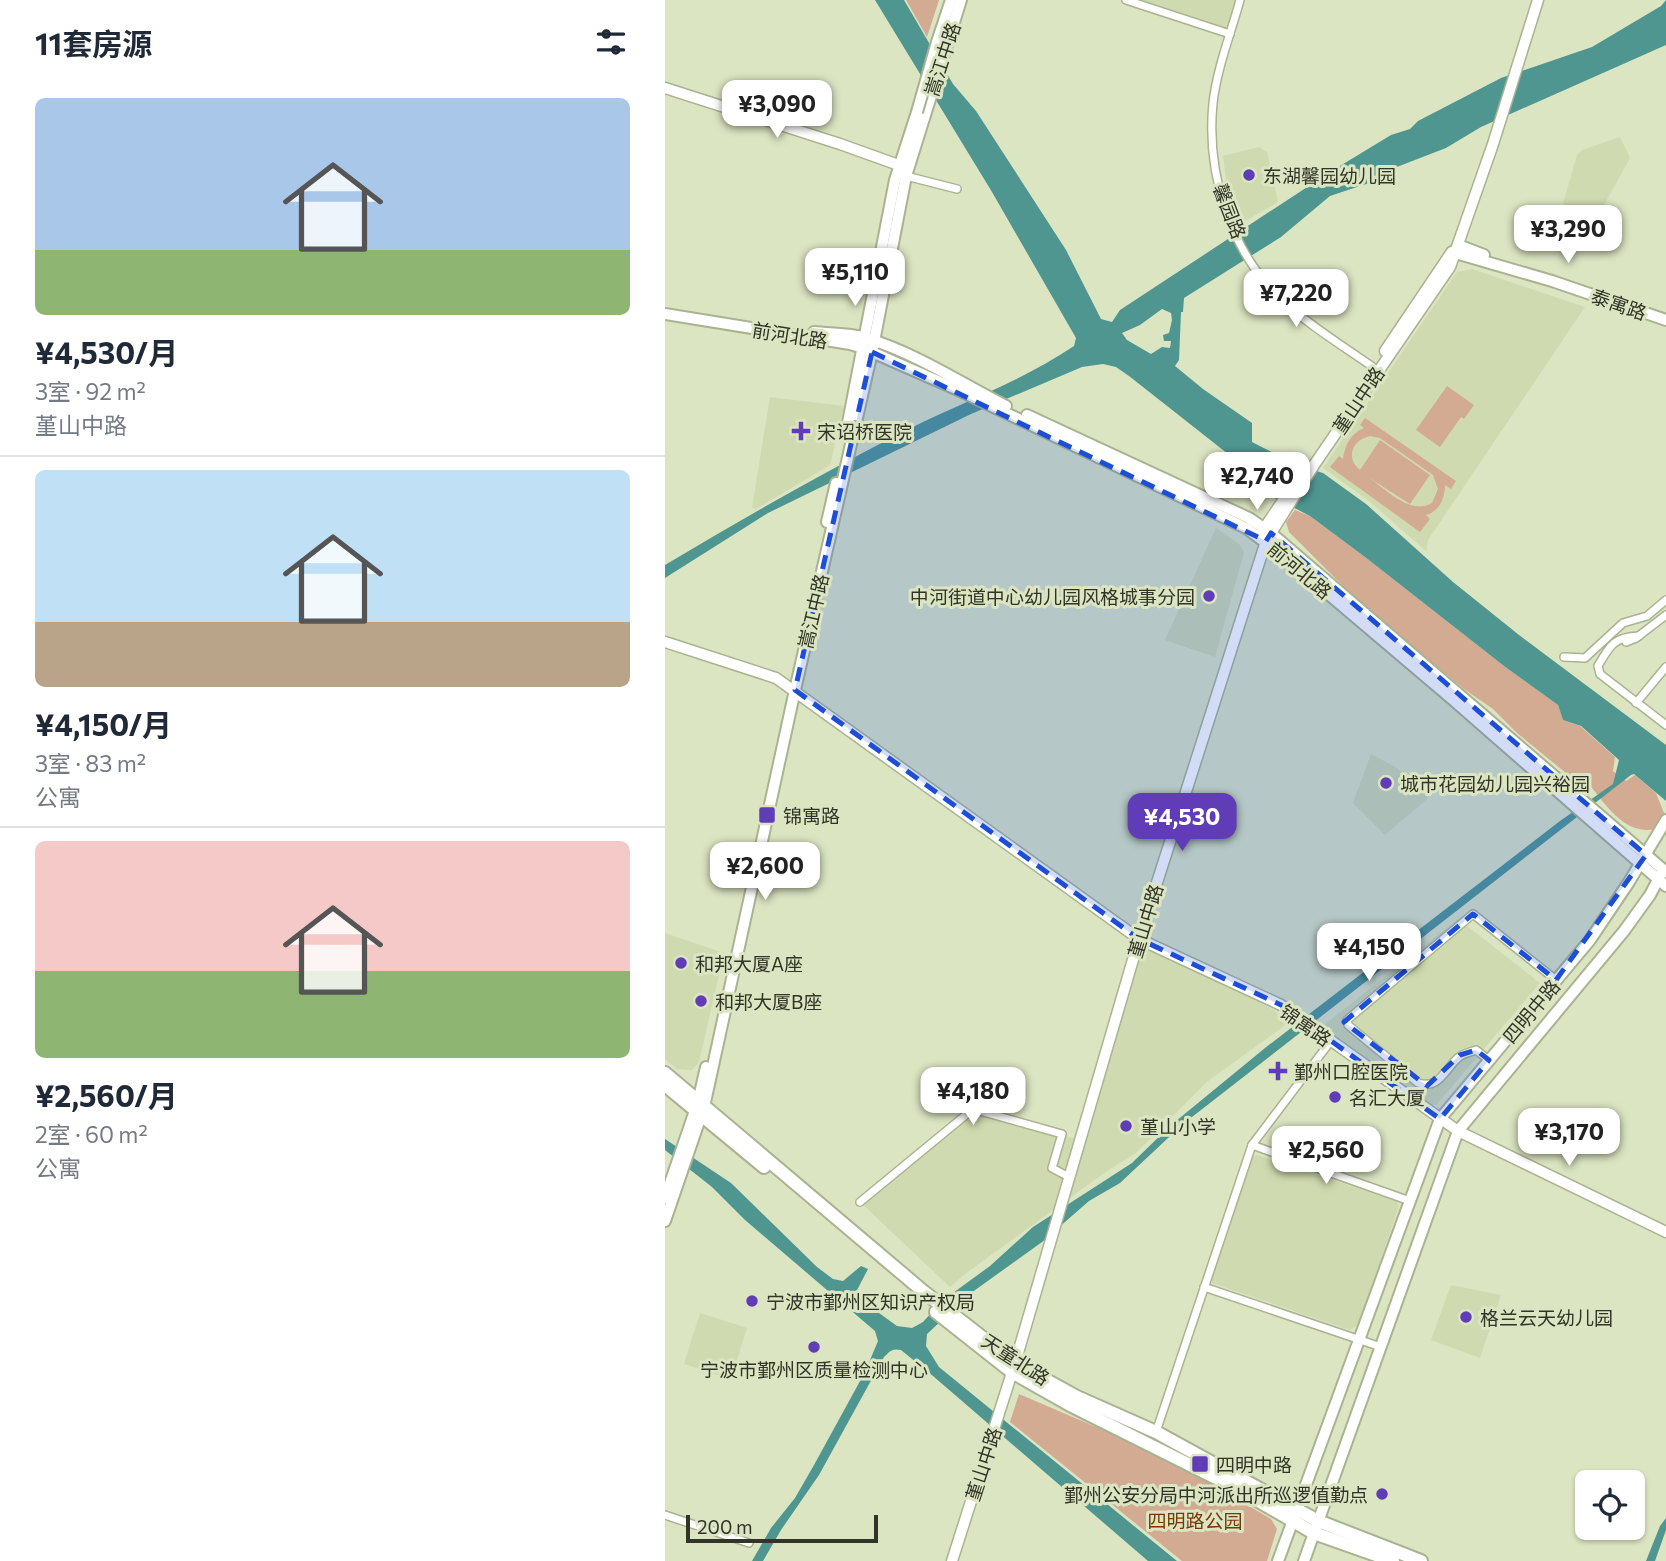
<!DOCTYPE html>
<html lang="zh">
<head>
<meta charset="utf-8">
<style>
  body { margin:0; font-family:Commissioner,"Noto Sans SC",sans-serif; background:#f6f6f7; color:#1f2937; height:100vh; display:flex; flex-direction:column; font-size:26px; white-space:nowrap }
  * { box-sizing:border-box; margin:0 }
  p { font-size:23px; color:#747a83 }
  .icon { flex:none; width:38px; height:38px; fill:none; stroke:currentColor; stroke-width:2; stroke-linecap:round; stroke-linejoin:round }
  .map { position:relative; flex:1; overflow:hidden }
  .panel { display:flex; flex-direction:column; background:#fff; width:665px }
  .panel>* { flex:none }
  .controls { position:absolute; left:910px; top:1470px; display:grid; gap:14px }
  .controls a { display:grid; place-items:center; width:70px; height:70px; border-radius:10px; background:#fff; box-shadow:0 2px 5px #0004; font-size:35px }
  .scale { position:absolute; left:21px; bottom:18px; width:192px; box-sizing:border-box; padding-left:7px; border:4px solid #313427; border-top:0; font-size:19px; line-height:24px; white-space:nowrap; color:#313427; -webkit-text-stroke:5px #dbe5c2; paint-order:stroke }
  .price { position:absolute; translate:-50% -60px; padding:0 16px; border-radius:14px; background:#fff; color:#222; font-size:23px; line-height:46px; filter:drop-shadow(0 2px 4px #0008) }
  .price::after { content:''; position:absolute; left:50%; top:42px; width:21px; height:16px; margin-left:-10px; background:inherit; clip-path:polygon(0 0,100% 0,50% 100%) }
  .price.current { background:#603db6; color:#fff }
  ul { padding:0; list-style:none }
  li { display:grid; align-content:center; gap:14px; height:371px; padding:0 35px }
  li+li { border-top:2px solid #e0e1e3 }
  li span { display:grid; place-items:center; height:217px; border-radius:10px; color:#555 }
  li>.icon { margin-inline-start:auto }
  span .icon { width:126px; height:126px; fill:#fffc; stroke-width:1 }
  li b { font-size:30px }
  h2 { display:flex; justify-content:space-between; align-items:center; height:84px; padding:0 35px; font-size:30px }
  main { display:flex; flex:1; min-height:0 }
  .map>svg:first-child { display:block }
</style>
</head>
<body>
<main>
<section class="panel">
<h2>11套房源<svg class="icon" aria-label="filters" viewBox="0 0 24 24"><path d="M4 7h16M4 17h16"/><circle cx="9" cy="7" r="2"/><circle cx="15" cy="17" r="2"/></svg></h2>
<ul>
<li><span style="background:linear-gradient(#a9c7e8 70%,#8fb573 0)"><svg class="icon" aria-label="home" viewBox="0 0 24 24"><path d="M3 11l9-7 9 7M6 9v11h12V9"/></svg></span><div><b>¥4,530/月</b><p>3室 · 92 m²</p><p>堇山中路</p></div></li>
<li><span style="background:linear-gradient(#bfe0f5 70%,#b9a48a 0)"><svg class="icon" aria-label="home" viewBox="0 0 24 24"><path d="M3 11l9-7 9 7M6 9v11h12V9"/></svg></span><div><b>¥4,150/月</b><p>3室 · 83 m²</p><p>公寓</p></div></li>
<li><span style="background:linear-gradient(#f6c9c9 60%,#8fb573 0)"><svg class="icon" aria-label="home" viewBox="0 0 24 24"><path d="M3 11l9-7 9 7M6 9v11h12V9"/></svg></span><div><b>¥2,560/月</b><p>2室 · 60 m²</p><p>公寓</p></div></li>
</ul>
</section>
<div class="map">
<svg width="1001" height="1561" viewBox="0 0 1001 1561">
  <rect width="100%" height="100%" fill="#dbe5c2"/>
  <g fill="#cfdab0">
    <polygon points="476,0 571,0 563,28"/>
    <polygon points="955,137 965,158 933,216 898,204 912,155 917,150"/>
    <polygon points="594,147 602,152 613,202 575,224 563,194 558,156"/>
    <polygon points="807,269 920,307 763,540 761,551 704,501 658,468 792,272"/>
    <polygon points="105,397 179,406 165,465 91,509 87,508"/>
    <polygon points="551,528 574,544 579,552 550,657 500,640"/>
    <polygon points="706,754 732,768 763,798 720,835 688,803"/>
    <polygon points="793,919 875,983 772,1104 766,1106 658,1026"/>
    <polygon points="0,933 59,953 34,1062 27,1070 12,1069 0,1059"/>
    <polygon points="476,943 609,1010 622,1024 543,1081 471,1153 442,1171 300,1274 285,1287 196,1203 308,1111 419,1141"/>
    <polygon points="592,1155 731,1201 734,1206 694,1324 685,1330 547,1283 546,1279 587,1157"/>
    <polygon points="786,1285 836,1295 815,1358 766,1340"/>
    <polygon points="35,1313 82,1328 66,1379 19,1364"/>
  </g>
  <g fill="#d3aa92" fill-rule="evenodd">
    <polygon points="241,0 274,0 262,37"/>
    <polygon points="782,386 809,405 799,419 796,417 775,447 751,430"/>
    <path d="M700 418 791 481 786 489 780 485C780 498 774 512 761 515L765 519 755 532 665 467 674 456 678 459C680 445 685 434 699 428L695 425ZM705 436 715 438 768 475 773 489 767 503C745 516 721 489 703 477L745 504 765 475 715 440 695 470C680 458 687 440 705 436Z"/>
    <path d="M630 510 645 516 700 557 839 666 893 705 898 720 915 726 950 757 948 771 961 781 970 775 991 793 999 813 990 829C958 836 939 801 921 781L915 787 907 778 852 733 828 709 799 689 696 604 624 532 621 522Z"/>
    <polygon points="354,1394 480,1448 542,1481 606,1519 612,1529 602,1561 517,1561 345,1422"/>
  </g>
  <g fill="#4f9691" fill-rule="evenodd">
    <path d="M210 0H239L288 84 311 111 401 250 436 319 447 322 455 310 665 172 726 135 745 129 753 121 836 78 927 47 996 6 1001 0V45L816 127 781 148 724 170 713 180 665 196 616 237 519 298 518 312H516L514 360 510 366 538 389 587 423V442L632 465 658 473 701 504 788 582 854 635 1001 745V801L969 774 966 775 518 1124 455 1183 424 1201 377 1242 306 1293 262 1334 261 1346 274 1367 512 1561H483L268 1376 236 1350C227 1348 225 1351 219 1357L154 1475 116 1530 98 1561H87L106 1528 130 1498 149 1465 200 1372 213 1341 210 1331 80 1220 47 1187 0 1150V1139L66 1183 152 1267 168 1279 178 1281 196 1266 203 1269 191 1292 196 1300 232 1326 247 1328 258 1322 277 1301 325 1266 368 1227 467 1163 505 1126 600 1048 895 821 948 784 954 760 916 726 898 720 893 705 839 666 700 557 645 516 608 497 601 485 591 476 464 376 451 367 438 364 417 367 306 414 103 513 0 578V565C75 520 151 477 228 437 288 405 353 384 409 346L411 338 327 192ZM497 309 506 313 507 320 504 333 498 335 499 341H506L505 348 497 347 486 354 462 340 457 333 475 325Z"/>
    <polygon points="1001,1518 1001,1530 990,1561 981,1561 995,1526"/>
  </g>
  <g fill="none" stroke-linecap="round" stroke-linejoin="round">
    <defs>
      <g id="minor">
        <polyline points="461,0 565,34"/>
        <path d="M575 0C566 33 552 68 548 103 541 173 565 252 618 301 645 326 678 346 708 367"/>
        <polyline points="241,176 292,189"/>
        <path d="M974 636C949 637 945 645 933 666L935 674 1001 725"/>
        <polyline points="961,642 971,638 1001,615"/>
        <polyline points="899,657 920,658 958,623 982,616 1001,600"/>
        <polyline points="971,703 1001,667"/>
        <path d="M824 1060 811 1050C806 1052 799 1053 794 1057 780 1068 775 1090 753 1083L683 1025 682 1020 808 914 891 980"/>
        <polyline points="587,1145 745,1201"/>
        <polyline points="195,1202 308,1109 397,1134 387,1168 404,1177"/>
        <polyline points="539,1287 716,1347"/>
        <polyline points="491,1432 587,1145 665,1042"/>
        <polyline points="0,1515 84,1543"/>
      </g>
      <g id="tertiary">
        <polyline points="0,88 175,144 242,168"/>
        <polyline points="720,351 786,253"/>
        <polyline points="596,533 625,490"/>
        <polyline points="0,642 111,678 474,939 616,1005 793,1131 1001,1232"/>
        <polyline points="287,1561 350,1363 474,939 601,541 649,465 785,267 828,144 873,0"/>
      </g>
      <g id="secondary">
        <polyline points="272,42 286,0"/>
        <polyline points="793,245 819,255"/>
        <polyline points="787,252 887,281 1001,320"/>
        <polyline points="0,314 185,344 198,348 291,389 581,528 616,554 787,699 1001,886"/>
        <path d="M149 332C167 334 187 333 204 339 252 354 296 383 341 406"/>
        <polyline points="362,415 584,518 606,533 1001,872"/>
        <polyline points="181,433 230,180 252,112"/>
        <polyline points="162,522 171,483"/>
        <polyline points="0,1198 33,1102 41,1067"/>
        <polyline points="0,1221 39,1107 130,690 207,352 241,176 296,0"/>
        <polyline points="613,1561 775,1119 925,940 964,882 1001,820"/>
        <polyline points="639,1561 793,1131 959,931 985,895 996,874"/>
      </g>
      <g id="primary">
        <polyline points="0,1073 259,1292 350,1363 412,1397 491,1432 653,1521 756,1561"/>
        <polyline points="0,1085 99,1167"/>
        <polyline points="271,1312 347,1372 407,1406 571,1488 649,1533 728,1561"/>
      </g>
    </defs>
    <use href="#minor" stroke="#aab391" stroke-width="10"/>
    <use href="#tertiary" stroke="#aab391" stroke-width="13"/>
    <use href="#secondary" stroke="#aab391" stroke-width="14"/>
    <use href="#primary" stroke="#aab391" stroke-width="16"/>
    <use href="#minor" stroke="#fff" stroke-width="7"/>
    <use href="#tertiary" stroke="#fff" stroke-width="10"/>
    <use href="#secondary" stroke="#fff" stroke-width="10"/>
    <use href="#primary" stroke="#fff" stroke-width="12"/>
    <defs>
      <polyline id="secondary-bridge" points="252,112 272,42"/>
    </defs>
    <use href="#secondary-bridge" stroke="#aab391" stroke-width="14" stroke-linecap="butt"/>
    <use href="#secondary-bridge" stroke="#fff" stroke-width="10"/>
  </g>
  <path fill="#1d4ed8" fill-opacity="0.2" stroke="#1d4ed8" stroke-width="5" stroke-dasharray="14 9" stroke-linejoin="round" d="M207 352 601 541 606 533 981 855 891 980 808 914 679 1022 762 1086 795 1055 811 1050 824 1060 775 1119 616 1005 474 939 130 690Z"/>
  <g fill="#603db6" stroke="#dbe5c2" stroke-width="2.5">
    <circle cx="584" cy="175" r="7"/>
    <path d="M132.5 420.5h7v7h7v7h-7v7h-7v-7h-7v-7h7z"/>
    <circle cx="544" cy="596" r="7"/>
    <circle cx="721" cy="783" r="7"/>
    <rect x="93" y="806" width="18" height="18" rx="3.5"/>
    <circle cx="16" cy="963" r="7"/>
    <circle cx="36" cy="1001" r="7"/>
    <path d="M609.5 1060.5h7v7h7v7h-7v7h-7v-7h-7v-7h7z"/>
    <circle cx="670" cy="1097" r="7"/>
    <circle cx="461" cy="1126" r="7"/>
    <circle cx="87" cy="1301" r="7"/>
    <circle cx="801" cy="1317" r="7"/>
    <circle cx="149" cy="1347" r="7"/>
    <rect x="526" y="1455" width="18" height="18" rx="3.5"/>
    <circle cx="717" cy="1494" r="7"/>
  </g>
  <g text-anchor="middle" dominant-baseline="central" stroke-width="6" stroke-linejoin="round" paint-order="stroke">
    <g font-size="19" fill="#313427" stroke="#dbe5c2">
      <text transform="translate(277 59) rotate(-72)">嵩江中路</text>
      <text transform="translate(565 211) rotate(69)">馨园路</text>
      <text transform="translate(954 304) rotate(19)">泰寓路</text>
      <text transform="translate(125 335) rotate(9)">前河北路</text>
      <text transform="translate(693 400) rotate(-56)">堇山中路</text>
      <text transform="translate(635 570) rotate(40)">前河北路</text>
      <text transform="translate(148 611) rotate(-77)">嵩江中路</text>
      <text transform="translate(480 921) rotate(-73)">堇山中路</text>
      <text transform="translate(866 1011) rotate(-50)">四明中路</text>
      <text transform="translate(641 1025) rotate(35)">锦寓路</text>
      <text transform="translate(351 1359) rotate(33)">天童北路</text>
      <text transform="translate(318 1464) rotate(-72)">堇山中路</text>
    </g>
    <g font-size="19" fill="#313427" stroke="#dbe5c2" text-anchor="start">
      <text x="598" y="175">东湖馨园幼儿园</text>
      <text x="152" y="431">宋诏桥医院</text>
      <text x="530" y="596" text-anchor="end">中河街道中心幼儿园风格城事分园</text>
      <text x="735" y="783">城市花园幼儿园兴裕园</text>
      <text x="118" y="815">锦寓路</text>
      <text x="30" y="963">和邦大厦A座</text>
      <text x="50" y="1001">和邦大厦B座</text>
      <text x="629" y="1071">鄞州口腔医院</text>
      <text x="684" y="1097">名汇大厦</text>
      <text x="475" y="1126">堇山小学</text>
      <text x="101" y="1301">宁波市鄞州区知识产权局</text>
      <text x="815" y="1317">格兰云天幼儿园</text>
      <text x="149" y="1369" text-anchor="middle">宁波市鄞州区质量检测中心</text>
      <text x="551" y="1464">四明中路</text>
      <text x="703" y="1494" text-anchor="end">鄞州公安分局中河派出所巡逻值勤点</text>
    </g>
    <g font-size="19" fill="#763807" stroke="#dbe5c2">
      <text x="530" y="1520">四明路公园</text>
    </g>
  </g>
</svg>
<div class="controls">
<a><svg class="icon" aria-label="locate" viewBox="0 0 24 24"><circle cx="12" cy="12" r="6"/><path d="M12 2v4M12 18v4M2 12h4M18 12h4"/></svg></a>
</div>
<div class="scale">200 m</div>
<b class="price" style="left:112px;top:140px">¥3,090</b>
<b class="price" style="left:903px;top:265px">¥3,290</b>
<b class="price" style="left:190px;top:308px">¥5,110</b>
<b class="price" style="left:631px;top:329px">¥7,220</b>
<b class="price" style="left:592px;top:512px">¥2,740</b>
<b class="price current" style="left:517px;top:853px">¥4,530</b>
<b class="price" style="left:100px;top:902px">¥2,600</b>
<b class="price" style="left:704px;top:983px">¥4,150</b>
<b class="price" style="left:308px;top:1127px">¥4,180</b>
<b class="price" style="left:904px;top:1168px">¥3,170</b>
<b class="price" style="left:661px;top:1186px">¥2,560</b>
</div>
</main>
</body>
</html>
